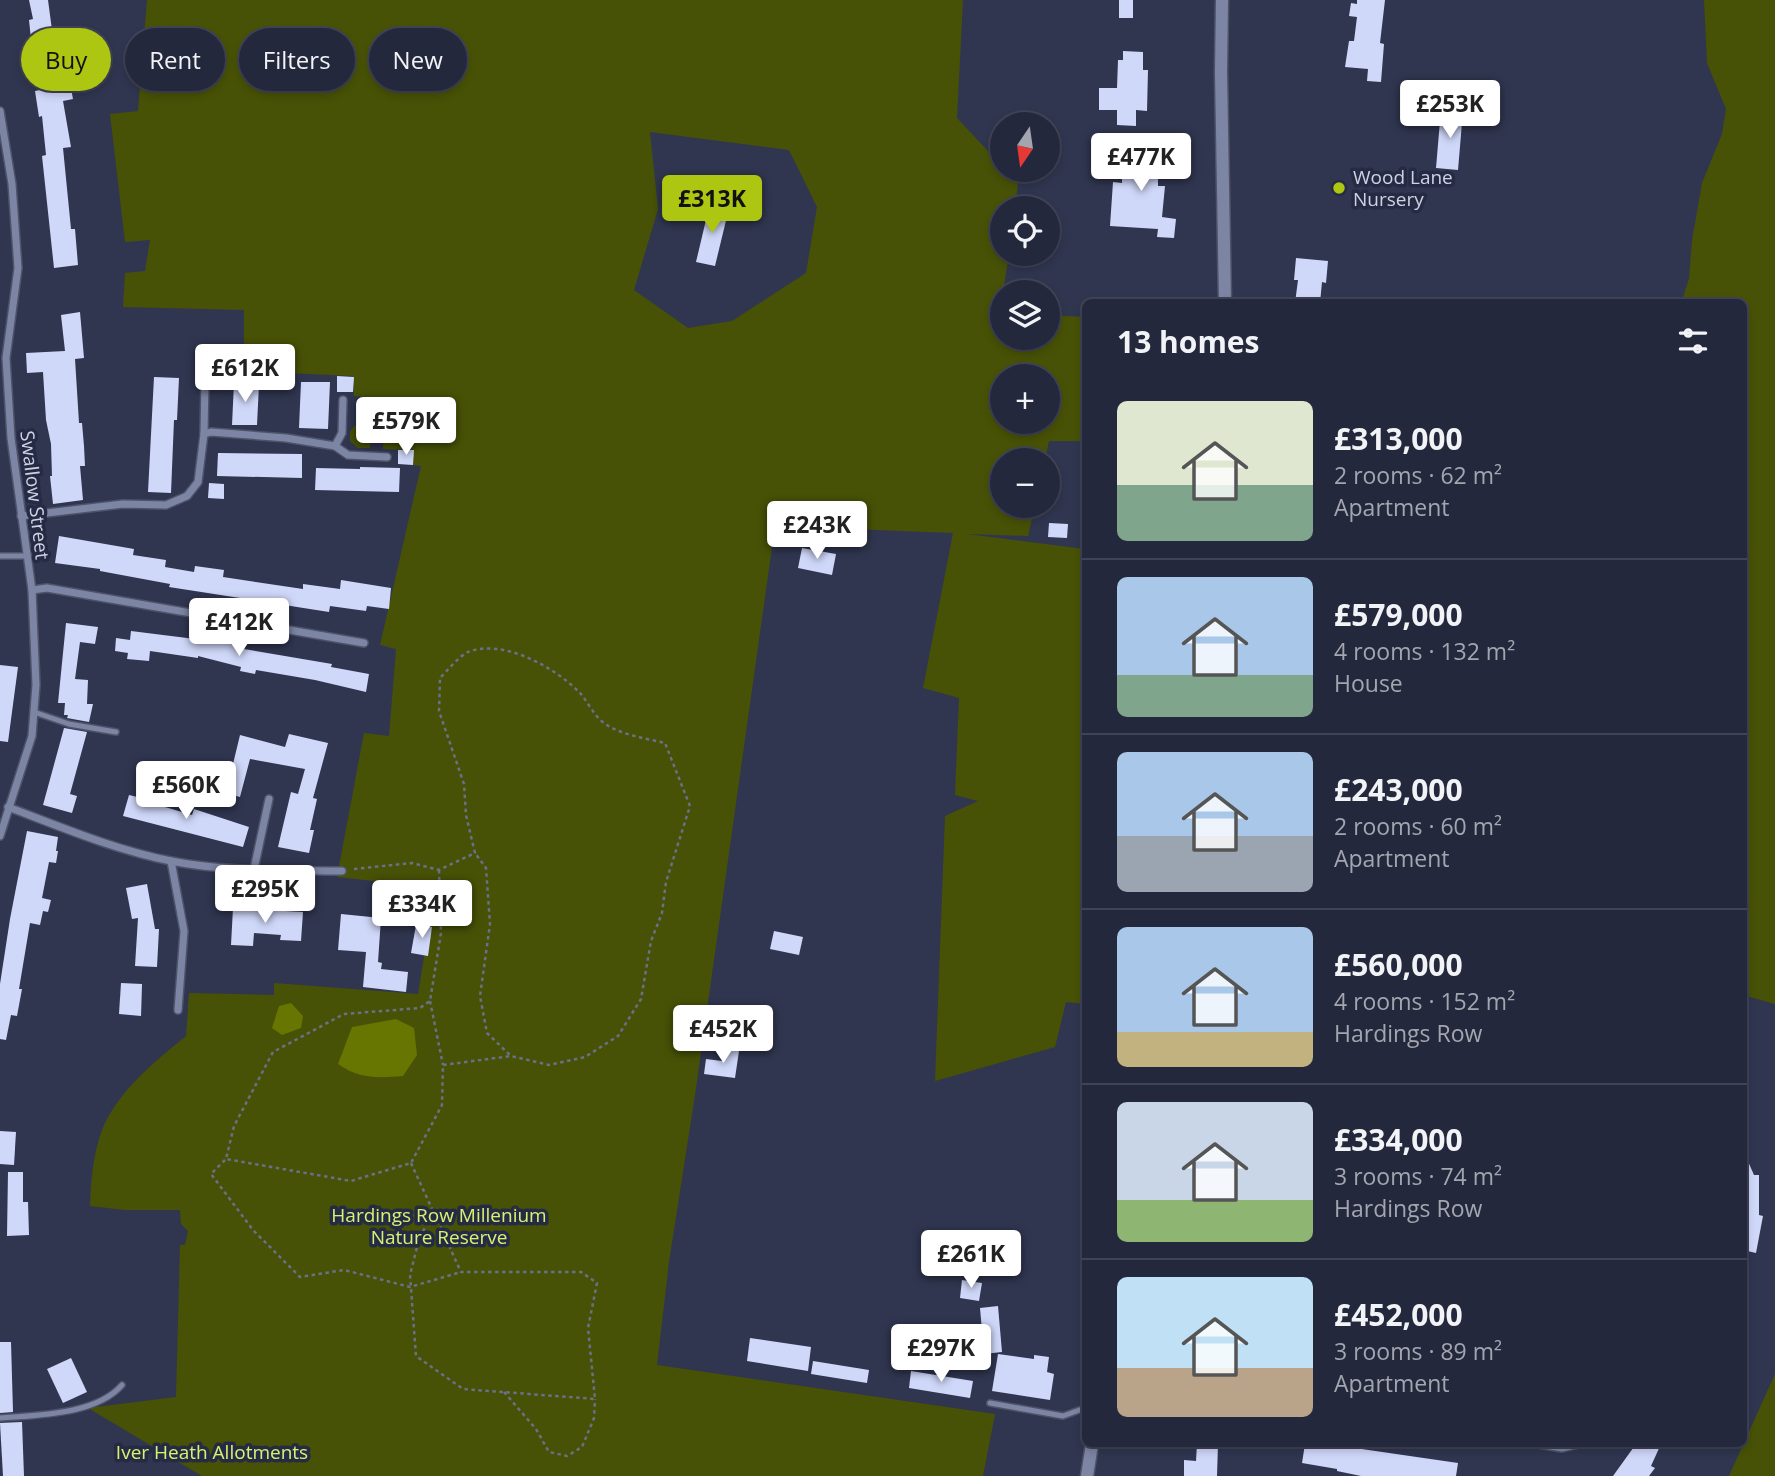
<!DOCTYPE html>
<html lang="en">
<head>
<meta charset="utf-8">
<style>
  body { margin:0; font-family:"Open Sans",sans-serif; background:#2c3043; color:#f1f3f6; height:100vh; display:flex; flex-direction:column; font-size:26px; white-space:nowrap }
  * { box-sizing:border-box; margin:0 }
  p { font-size:23px; color:#a3a6af }
  .icon { flex:none; width:38px; height:38px; fill:none; stroke:currentColor; stroke-width:2; stroke-linecap:round; stroke-linejoin:round }
  .map { position:relative; flex:1; overflow:hidden }
  .sheet { position:absolute; left:1082px; top:299px; width:665px; height:1148px; display:flex; flex-direction:column; background:#24283c; border-radius:10px; box-shadow:0 4px 10px #0003,0 0 0 2px #414456 }
  .sheet>* { flex:none }
  .banner { position:absolute; left:21px; top:28px; width:665px; height:63px; display:flex; gap:14px }
  .needle { width:46px; rotate:193deg }
  .buttons { position:absolute; left:990px; top:112px; display:grid; gap:14px }
  .buttons a { display:grid; place-items:center; width:70px; height:70px; border-radius:50%; background:#24283c; box-shadow:0 4px 10px #0003,0 0 0 2px #414456; font-size:35px }
  .price { position:absolute; translate:-50% -60px; padding:0 16px; border-radius:7px; background:#fff; color:#222; font-size:23px; line-height:46px; filter:drop-shadow(0 2px 4px #0008) }
  .price::after { content:''; position:absolute; left:50%; top:42px; width:21px; height:16px; margin-left:-10px; background:inherit; clip-path:polygon(0 0,100% 0,50% 100%) }
  .price.on { background:#acc612; color:#111 }
  ul { padding:0; list-style:none }
  li { display:flex; align-items:center; gap:21px; height:175px; padding:0 35px }
  li+li { border-top:2px solid #414456 }
  li span { display:grid; place-items:center; flex:none; width:196px; height:140px; border-radius:10px; color:#555 }
  li>.icon { margin-inline-start:auto }
  span .icon { width:84px; height:84px; fill:#fffc; stroke-width:1 }
  li b { font-size:30px }
  h2 { display:flex; justify-content:space-between; align-items:center; height:84px; padding:0 35px; font-size:30px }
  .pill { padding:0 24px; border-radius:32px; background:#24283c; box-shadow:0 4px 10px #0003,0 0 0 2px #414456; font-size:24px; line-height:63px }
  .pill.on { background:#acc612; color:#111 }
  .map>svg:first-child { display:block }
</style>
</head>
<body>
<div class="map">
<svg width="1775" height="1476" viewBox="0 0 1775 1476">
  <rect width="100%" height="100%" fill="#303650"/>
  <g fill="#475206" fill-rule="evenodd">
    <path d="M147 0H963L957 118 1003 167V170L1018 183 1015 208H1003V254H1009L1003 292V338H1048V315L1085 317V441H1049L1045 460H1003V506H1035L1028 536 967 534 1085 549V1004L1066 1002 1055 1047 935 1081 945 816 978 801 955 795 959 698 923 688 953 533 775 526 695 1095 669 1262 657 1365 995 1414 983 1476H202L88 1408 176 1397 180 1245H185L188 1231 181 1224 180 1210H125L90 1206C91 1181 93 1154 102 1130 118 1091 154 1062 186 1036L189 993 274 995V983L418 994 431 914 429 887 337 877 364 733 389 736 396 649 380 645 421 466 413 465V450L383 449V438L371 436 370 448H358L350 441V432L354 426H365L367 397 354 396 353 376 244 371V310L123 307 125 273 145 271 150 240 125 242 110 114 138 111ZM650 132 789 150 817 207 806 273 732 321 688 328 634 290 658 209ZM1003 376H1048V422H1003Z"/>
    <polygon points="1704,0 1775,0 1775,1004 1743,995 1743,303 1681,303 1689,279 1692,240 1702,183 1722,134 1726,109 1707,63"/>
    <polygon points="1775,1374 1775,1476 1729,1476"/>
  </g>
  <g fill="#667600">
    <polygon points="291,1003 303,1016 301,1028 282,1035 272,1028 279,1006"/>
    <path d="M396 1019 414 1028 417 1055 403 1076C378 1078 359 1079 338 1064L352 1027Z"/>
  </g>
  <g fill="#d0d8fa">
    <polygon points="29,0 48,0 54,45 67,43 72,73 68,73 73,99 63,101 71,147 63,148 71,229 75,229 78,265 54,268 42,156 46,155 42,116 39,117 35,91 40,90 37,63 41,63 37,38 31,39 29,20 33,19"/>
    <rect x="1119" y="0" width="14" height="18"/>
    <polygon points="1357,0 1385,0 1380,43 1384,44 1381,82 1367,81 1368,69 1345,67 1349,41 1354,41 1357,17 1349,16 1351,3 1357,4"/>
    <polygon points="1123,51 1143,52 1143,70 1148,70 1147,111 1136,110 1136,126 1117,125 1117,110 1099,110 1099,88 1117,88 1118,60 1123,60"/>
    <polygon points="1441,109 1463,111 1458,170 1436,168"/>
    <polygon points="1126,144 1158,144 1158,186 1165,186 1162,217 1176,219 1174,238 1157,237 1158,229 1110,226 1113,182 1122,183 1122,157 1126,157"/>
    <polygon points="710,203 729,208 715,266 696,262"/>
    <polygon points="1296,258 1328,261 1326,283 1322,282 1320,303 1295,303 1298,280 1294,280"/>
    <polygon points="80,312 84,358 75,359 79,423 82,423 84,446 85,466 80,466 83,500 53,504 50,476 52,476 51,444 46,420 43,372 27,373 26,353 65,351 61,315"/>
    <polygon points="337,376 354,377 353,392 337,392"/>
    <polygon points="154,377 179,378 177,420 174,420 171,493 148,492"/>
    <polygon points="301,382 330,382 328,429 299,428"/>
    <polygon points="234,383 259,384 257,425 232,425"/>
    <polygon points="398,450 414,450 413,465 398,464"/>
    <polygon points="218,453 302,454 302,478 217,476"/>
    <polygon points="360,467 400,468 399,492 315,490 316,468 360,469"/>
    <polygon points="209,483 224,484 224,499 208,498"/>
    <polygon points="1049,523 1068,524 1067,538 1048,537"/>
    <polygon points="59,536 134,549 133,555 166,560 165,567 194,572 195,566 224,570 223,577 303,589 303,584 340,589 341,580 391,588 389,609 367,606 366,611 330,606 329,612 169,587 170,584 100,571 100,569 55,563"/>
    <polygon points="802,548 836,554 832,575 798,568"/>
    <polygon points="66,623 98,627 95,644 80,642 75,679 88,680 87,704 93,704 89,722 67,718 68,715 64,715 65,703 58,703"/>
    <polygon points="131,631 211,641 212,637 222,640 222,638 245,644 244,649 332,664 331,667 369,674 366,692 315,680 256,670 255,674 240,671 241,667 198,656 198,658 150,651 149,661 127,659 128,653 115,651 116,638 130,640"/>
    <polygon points="0,665 18,667 8,742 0,741"/>
    <polygon points="64,728 87,732 70,794 77,796 72,813 43,805"/>
    <polygon points="289,734 328,743 313,798 317,799 310,830 314,830 309,853 278,847 291,792 298,794 305,769 250,759 240,797 226,793 240,735 285,747"/>
    <polygon points="129,795 146,799 147,795 167,801 165,807 192,815 194,809 249,827 243,847 123,816"/>
    <polygon points="27,831 58,837 56,851 58,851 56,863 49,862 42,898 51,900 48,912 43,911 40,925 30,923 19,989 22,989 17,1016 11,1015 6,1040 0,1039 0,984 10,919"/>
    <polygon points="147,884 155,929 159,929 157,967 135,966 138,918 132,919 126,888"/>
    <polygon points="233,908 303,912 301,941 280,940 281,935 254,933 253,946 231,945"/>
    <polygon points="341,914 381,918 378,962 382,963 381,969 408,972 406,992 363,987 366,952 338,950"/>
    <polygon points="416,925 432,927 428,956 411,953"/>
    <polygon points="774,931 803,937 799,955 770,949"/>
    <polygon points="121,983 142,984 141,1016 119,1014"/>
    <polygon points="724,1049 739,1051 735,1078 704,1074 706,1059 722,1061"/>
    <polygon points="0,1131 16,1132 14,1165 0,1164"/>
    <polygon points="1743,1150 1754,1175 1759,1175 1759,1215 1763,1216 1756,1253 1743,1250"/>
    <polygon points="8,1172 23,1172 23,1202 28,1202 29,1235 7,1236"/>
    <polygon points="962,1280 982,1283 979,1301 960,1298"/>
    <polygon points="998,1306 1002,1352 984,1354 980,1308"/>
    <polygon points="750,1338 811,1347 808,1371 747,1361"/>
    <polygon points="0,1342 11,1342 13,1412 0,1413"/>
    <polygon points="998,1354 1034,1359 1034,1355 1049,1357 1047,1372 1054,1374 1050,1400 992,1391"/>
    <polygon points="71,1358 87,1392 63,1403 47,1369"/>
    <polygon points="813,1361 869,1370 867,1383 811,1374"/>
    <polygon points="911,1371 973,1381 970,1398 909,1388"/>
    <polygon points="22,1422 24,1476 3,1476 0,1423"/>
    <polygon points="1197,1444 1218,1444 1217,1476 1184,1476 1184,1460 1196,1461"/>
    <polygon points="1305,1444 1341,1449 1341,1446 1458,1463 1456,1476 1361,1476 1337,1471 1337,1469 1302,1463"/>
    <polygon points="1636,1444 1661,1444 1651,1466 1655,1468 1649,1476 1613,1476"/>
  </g>
  <g fill="none" stroke-linecap="round" stroke-linejoin="round">
    <defs>
      <g id="service">
        <polyline points="0,556 26,556"/>
        <polyline points="34,712 69,724 116,732"/>
        <polyline points="990,1403 1063,1416 1085,1408"/>
        <path d="M0 1418C37 1415 96 1415 122 1385"/>
      </g>
      <g id="minor">
        <polyline points="0,111 12,184 18,268 6,358 11,438 32,590 36,685 32,736 0,836"/>
        <polyline points="204,434 211,432 286,438 335,446 348,455 387,457"/>
        <polyline points="335,446 342,433 343,400"/>
        <polyline points="21,516 123,504 166,505 187,496 198,482 204,434 205,380"/>
        <polyline points="32,590 47,588 364,643"/>
        <path d="M8 807C61 827 115 850 171 861 226 872 285 870 342 871"/>
        <polyline points="171,861 184,931 178,1010"/>
        <polyline points="254,869 269,799"/>
        <polyline points="1538,1444 1562,1448 1579,1444"/>
      </g>
      <g id="tertiary">
        <polyline points="1222,0 1221,72 1225,303"/>
        <polyline points="1087,1476 1092,1444"/>
      </g>
    </defs>
    <use href="#service" stroke="#4f5369" stroke-width="8"/>
    <use href="#minor" stroke="#4f5369" stroke-width="10"/>
    <use href="#tertiary" stroke="#4f5369" stroke-width="15"/>
    <g stroke="#6a7086" stroke-width="2.5" stroke-dasharray="3.5 3.5" stroke-linecap="butt">
      <path d="M354 869 412 863 439 870 475 853 466 815 464 784 439 711 440 678C448 670 458 657 468 652 503 638 556 668 580 693 588 702 594 716 604 723 620 735 645 738 665 743L690 806 666 882 662 913 651 941 641 999 618 1036 585 1057 549 1065 511 1056 487 1033 480 996 490 924 486 868 475 853"/>
      <polyline points="439,870 441,933 430,1001 420,1008 344,1014 273,1052 234,1126 226,1159 351,1181 411,1163 442,1105 443,1065 511,1056"/>
      <polyline points="430,1001 443,1065"/>
      <polyline points="225,1160 211,1174 253,1230 300,1277 344,1270 410,1287 461,1272"/>
      <polyline points="411,1163 461,1272 581,1272 597,1283 588,1328 595,1399 463,1389 416,1356 410,1275 417,1247 432,1209"/>
      <polyline points="504,1392 536,1429 549,1452 567,1456 582,1447 594,1418 595,1399"/>
    </g>
    <use href="#service" stroke="#7d85a4" stroke-width="5"/>
    <use href="#minor" stroke="#7d85a4" stroke-width="7"/>
    <use href="#tertiary" stroke="#7d85a4" stroke-width="12"/>
  </g>
  <circle fill="#acc612" stroke="#262b45" stroke-width="2.5" cx="1339" cy="188" r="7"/>
  <g text-anchor="middle" dominant-baseline="central" stroke-width="7" stroke-linejoin="round" paint-order="stroke">
    <g font-size="19" fill="#ced2e3" stroke="#262b45" text-anchor="start">
      <text x="1353" y="177">Wood Lane<tspan x="1353" dy="22">Nursery</tspan></text>
    </g>
    <g font-size="19" fill="#ced2e3" stroke="#262b45">
      <text transform="translate(35 495) rotate(83)">Swallow Street</text>
    </g>
    <g font-size="19" fill="#d8f171" stroke="#262b45">
      <text x="439" y="1215">Hardings Row Millenium<tspan x="439" dy="22">Nature Reserve</tspan></text>
      <text x="212" y="1452">Iver Heath Allotments</text>
    </g>
  </g>
</svg>
<div class="buttons">
<a><svg class="needle" viewBox="-14 -14 28 28"><path d="M0-13l5 13h-10z" fill="#e53935"/><path d="M0 13l5-13h-10z" fill="#a3a6af"/></svg></a>
<a><svg class="icon" aria-label="locate" viewBox="0 0 24 24"><circle cx="12" cy="12" r="6"/><path d="M12 2v4M12 18v4M2 12h4M18 12h4"/></svg></a>
<a><svg class="icon" aria-label="layers" viewBox="0 0 24 24"><path d="M12 4l9 5-9 5-9-5zM3 14l9 5 9-5"/></svg></a>
<a>+</a>
<a>−</a>
</div>
<b class="price" style="left:1450px;top:140px">£253K</b>
<b class="price" style="left:1141px;top:193px">£477K</b>
<b class="price on" style="left:712px;top:235px">£313K</b>
<b class="price" style="left:245px;top:404px">£612K</b>
<b class="price" style="left:406px;top:457px">£579K</b>
<b class="price" style="left:817px;top:561px">£243K</b>
<b class="price" style="left:239px;top:658px">£412K</b>
<b class="price" style="left:186px;top:821px">£560K</b>
<b class="price" style="left:265px;top:925px">£295K</b>
<b class="price" style="left:422px;top:940px">£334K</b>
<b class="price" style="left:723px;top:1065px">£452K</b>
<b class="price" style="left:971px;top:1290px">£261K</b>
<b class="price" style="left:941px;top:1384px">£297K</b>
<div class="banner">
<a class="pill on">Buy</a>
<a class="pill">Rent</a>
<a class="pill">Filters</a>
<a class="pill">New</a>
</div>
<section class="sheet">
<h2>13 homes<svg class="icon" aria-label="filters" viewBox="0 0 24 24"><path d="M4 7h16M4 17h16"/><circle cx="9" cy="7" r="2"/><circle cx="15" cy="17" r="2"/></svg></h2>
<ul>
<li><span style="background:linear-gradient(#dfe7d0 60%,#7fa58c 0)"><svg class="icon" aria-label="home" viewBox="0 0 24 24"><path d="M3 11l9-7 9 7M6 9v11h12V9"/></svg></span><div><b>£313,000</b><p>2 rooms · 62 m²</p><p>Apartment</p></div></li>
<li><span style="background:linear-gradient(#a9c7e8 70%,#7fa58c 0)"><svg class="icon" aria-label="home" viewBox="0 0 24 24"><path d="M3 11l9-7 9 7M6 9v11h12V9"/></svg></span><div><b>£579,000</b><p>4 rooms · 132 m²</p><p>House</p></div></li>
<li><span style="background:linear-gradient(#a9c7e8 60%,#9aa5b1 0)"><svg class="icon" aria-label="home" viewBox="0 0 24 24"><path d="M3 11l9-7 9 7M6 9v11h12V9"/></svg></span><div><b>£243,000</b><p>2 rooms · 60 m²</p><p>Apartment</p></div></li>
<li><span style="background:linear-gradient(#a9c7e8 75%,#c2b280 0)"><svg class="icon" aria-label="home" viewBox="0 0 24 24"><path d="M3 11l9-7 9 7M6 9v11h12V9"/></svg></span><div><b>£560,000</b><p>4 rooms · 152 m²</p><p>Hardings Row</p></div></li>
<li><span style="background:linear-gradient(#c9d6e8 70%,#8fb573 0)"><svg class="icon" aria-label="home" viewBox="0 0 24 24"><path d="M3 11l9-7 9 7M6 9v11h12V9"/></svg></span><div><b>£334,000</b><p>3 rooms · 74 m²</p><p>Hardings Row</p></div></li>
<li><span style="background:linear-gradient(#bfe0f5 65%,#b9a48a 0)"><svg class="icon" aria-label="home" viewBox="0 0 24 24"><path d="M3 11l9-7 9 7M6 9v11h12V9"/></svg></span><div><b>£452,000</b><p>3 rooms · 89 m²</p><p>Apartment</p></div></li>
</ul>
</section>
</div>
</body>
</html>
